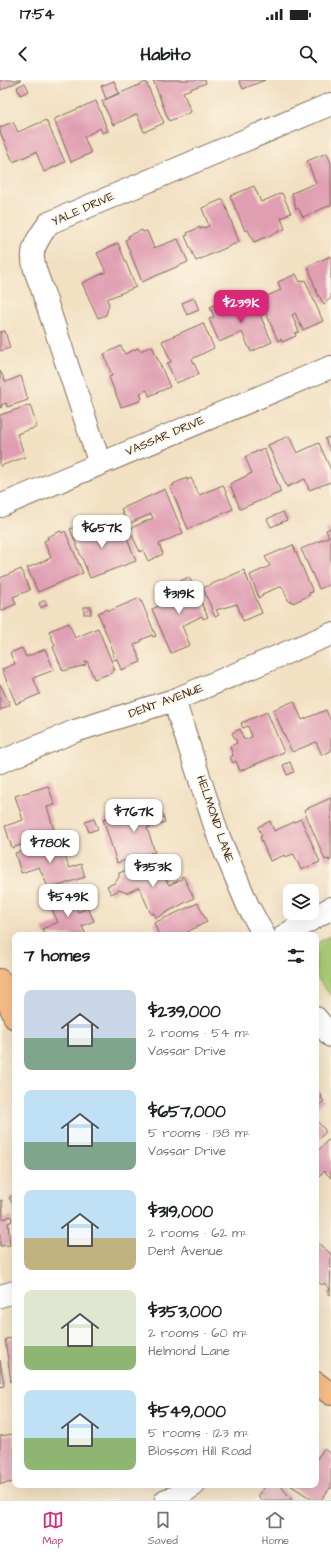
<!DOCTYPE html>
<html lang="en">
<head>
<meta charset="utf-8">
<style>
  body { margin:0; font-family:"Architects Daughter",sans-serif; background:#f6f6f6; color:#202124; height:100vh; display:flex; flex-direction:column; font-size:15px; white-space:nowrap }
  * { box-sizing:border-box; margin:0 }
  p { font-size:13px; color:#757577 }
  .icon { flex:none; width:22px; height:22px; fill:none; stroke:currentColor; stroke-width:2; stroke-linecap:round; stroke-linejoin:round }
  .map { position:relative; flex:1; overflow:hidden }
  .side { position:absolute; left:12px; top:852px; width:307px; height:556px; display:flex; flex-direction:column; background:#fff; border-radius:8px; box-shadow:0 4px 16px #0002 }
  .side>* { flex:none }
  .fabs { position:absolute; left:283px; top:804px; display:grid; gap:8px }
  .fabs a { display:grid; place-items:center; width:36px; height:36px; border-radius:8px; background:#fff; box-shadow:0 4px 16px #0002; font-size:20px }
  .price { position:absolute; translate:-50% -34px; padding:0 9px; border-radius:8px; background:#fff; color:#222; font-size:13px; line-height:26px; filter:drop-shadow(0 1px 2px #0008) }
  .price::after { content:''; position:absolute; left:50%; top:24px; width:12px; height:9px; margin-left:-6px; background:inherit; clip-path:polygon(0 0,100% 0,50% 100%) }
  .price.selected { background:#db2777; color:#fff }
  ul { padding:0; list-style:none }
  li { display:flex; align-items:center; gap:12px; height:100px; padding:0 12px }
  li span { display:grid; place-items:center; flex:none; width:112px; height:80px; border-radius:8px; color:#555 }
  li>.icon { margin-inline-start:auto }
  span .icon { width:48px; height:48px; fill:#fffc; stroke-width:1 }
  li b { font-size:17px }
  h2 { display:flex; justify-content:space-between; align-items:center; height:48px; padding:0 12px; font-size:17px }
  .status { display:flex; justify-content:space-between; align-items:center; height:28px; padding:0 20px; background:#fff; direction:ltr }
  .status svg { height:11px; fill:currentColor }
  header { display:flex; justify-content:space-between; align-items:center; height:52px; padding:0 12px; background:#fff; font-size:18px; font-weight:700 }
  .tab-bar { display:flex; justify-content:space-around; align-items:center; height:56px; border-top:1px solid #e0e0e0; background:#fff; font-size:11px; color:#757577 }
  .tab-bar a { display:grid; justify-items:center; gap:2px }
  .tab-bar .selected { color:#db2777 }
  .map>svg:first-child { display:block }
</style>
</head>
<body>
<div class="status"><b>17:54</b><svg viewBox="0 0 49 12"><path d="M0 12V9h3v3zM5 12V6h3v6zM10 12V3h3v9zM15 12V0h3v12zM26 1h20v11H26zM47 4h2v5h-2z"/></svg></div>
<header><svg class="icon" aria-label="back" viewBox="0 0 24 24"><path d="M15 5l-7 7 7 7"/></svg>Habito<svg class="icon" aria-label="search" viewBox="0 0 24 24"><circle cx="10" cy="10" r="6"/><path d="M15 15l6 6"/></svg></header>
<div class="map">
<svg width="331" height="1420" viewBox="0 0 331 1420">
  <rect width="100%" height="100%" fill="#fcf5e5"/>
  <filter id="ink" filterUnits="userSpaceOnUse"><feTurbulence type="fractalNoise" baseFrequency=".025" numOctaves="2"/><feDisplacementMap in="SourceGraphic" scale="8" xChannelSelector="R" yChannelSelector="G"/><feConvolveMatrix kernelMatrix="1 2 1 2 8 2 1 2 1" color-interpolation-filters="sRGB"/></filter>
  <filter id="wash" filterUnits="userSpaceOnUse"><feTurbulence type="fractalNoise" baseFrequency=".012" numOctaves="4" result="noise"/><feDisplacementMap in="SourceGraphic" scale="16" xChannelSelector="R" yChannelSelector="G"/><feGaussianBlur stdDeviation="0.9" result="paint"/><feColorMatrix in="noise" values="0 0 0 0 0 0 0 0 0 0 0 0 0 0 0 0 0 1.4 0 .05"/><feComposite in="paint" operator="in"/></filter>
  <g filter="url(#wash)">
    <rect width="100%" height="100%" fill="#f2e0c2"/>
    <polygon fill="#aacc75" stroke="#727b4a" points="331,856 331,916 316,897 316,866 319,862"/>
    <g id="blocks">
      <g fill="#e09eb2">
        <polygon points="0,0 21,0 1,10"/>
        <polygon points="153,0 205,0 206,3 183,12 191,32 169,41"/>
        <polygon points="239,0 265,0 243,9"/>
        <polygon points="114,1 119,13 106,19 101,6"/>
        <polygon points="146,2 164,43 144,52 137,34 113,45 102,21"/>
        <polygon points="25,3 29,11 20,15 17,7"/>
        <polygon points="96,21 108,51 102,53 100,48 84,57 91,73 71,82 54,39"/>
        <polygon points="46,40 65,82 44,92 36,72 13,82 0,52 0,47 13,42 18,52"/>
        <polygon points="327,73 331,83 331,125 303,137 298,128 296,129 292,113 316,103 307,81"/>
        <polygon points="254,106 261,122 282,113 291,133 281,138 285,149 254,162 248,150 245,151 230,116"/>
        <polygon points="223,119 239,162 196,181 185,156 188,155 187,153 200,147 200,149 209,146 202,128"/>
        <polygon points="142,150 143,152 147,151 154,168 178,159 188,182 142,202 125,160 129,158 128,156"/>
        <polygon points="118,163 136,207 107,219 109,224 106,235 98,238 82,203 106,192 97,173"/>
        <polygon points="331,176 331,218 324,224 317,213 308,186"/>
        <polygon points="296,194 300,202 305,200 323,241 303,250 295,233 292,235 299,252 295,253 296,256 282,262 281,259 278,261 266,233 263,235 261,229 264,228 260,219 281,210 278,202"/>
        <polygon points="194,218 199,230 187,235 182,223"/>
        <polygon points="253,219 272,262 251,272 242,252 219,262 209,239 214,237 210,227 221,222 226,231"/>
        <polygon points="203,243 214,268 192,279 199,294 176,303 167,283 171,282 162,261"/>
        <polygon points="5,251 10,268 0,271 0,252"/>
        <polygon points="121,266 125,274 138,268 140,271 152,266 170,307 149,316 147,310 140,313 142,318 140,321 121,327 109,297 112,296 104,274"/>
        <polygon points="0,291 6,302 21,296 28,320 7,327 6,323 1,325 2,327 0,328"/>
        <polygon points="30,325 37,347 17,354 25,377 0,386 0,335"/>
        <polygon points="289,356 297,373 319,363 331,390 331,402 309,410 305,399 287,407 268,365"/>
        <polygon points="328,357 331,361 331,372 325,359"/>
        <polygon points="264,368 281,412 240,429 230,404 252,393 245,377"/>
        <polygon points="187,398 187,400 191,398 199,415 223,405 233,429 188,449 170,407 174,405 173,404"/>
        <polygon points="165,409 183,453 159,464 163,474 148,481 143,470 140,472 129,449 153,438 151,434 128,444 121,429"/>
        <polygon points="283,432 287,440 271,447 267,439"/>
        <polygon points="92,440 99,458 123,448 136,481 90,498 70,449"/>
        <polygon points="331,448 331,504 319,509 301,469 329,457 326,450"/>
        <polygon points="61,451 62,453 65,451 83,493 38,512 27,488 51,478 44,461 48,459 47,457"/>
        <polygon points="293,465 313,512 309,513 310,515 293,523 292,521 289,522 282,506 262,514 263,516 259,518 250,495 270,486 265,477"/>
        <polygon points="21,489 30,510 13,517 16,524 0,531 0,498"/>
        <polygon points="244,490 262,533 243,541 237,524 216,530 219,535 215,537 203,508"/>
        <polygon points="189,497 208,537 203,539 202,536 182,546 190,565 171,573 152,529 182,516 176,503"/>
        <polygon points="140,518 156,556 153,557 152,555 141,560 142,561 134,565 141,582 121,590 117,579 114,580 112,574 114,573 98,533 108,529 109,531"/>
        <polygon points="45,520 47,525 41,528 39,523"/>
        <rect x="84" y="527" width="7" height="7"/>
        <polygon points="69,543 75,558 98,548 115,590 111,591 112,593 94,599 87,581 85,582 86,585 63,591 53,567 55,566 49,551"/>
        <polygon points="22,568 26,577 45,569 54,590 33,598 40,614 16,624 2,589 15,584 10,573"/>
        <polygon points="0,604 10,625 0,630"/>
        <polygon points="294,621 302,640 326,630 331,642 331,671 322,675 316,662 292,672 273,630"/>
        <polygon points="267,632 284,672 240,691 236,681 233,683 230,677 233,676 230,666 237,663 232,653 240,649 244,660 252,657 248,646 243,648 241,643"/>
        <polygon points="290,682 294,692 287,695 283,685"/>
        <polygon points="48,706 55,725 47,727 55,753 12,768 5,746 23,740 15,716"/>
        <polygon points="331,718 331,780 329,781 329,779 325,780 304,730"/>
        <polygon points="158,721 165,742 147,748 155,772 150,773 152,778 132,784 129,779 117,783 103,739"/>
        <polygon points="94,739 98,749 89,752 85,742"/>
        <polygon points="301,739 320,782 301,790 294,774 285,777 285,775 270,781 260,757 262,756 258,747 270,741 274,751"/>
        <polygon points="58,756 69,788 81,784 85,797 49,809 39,787 21,793 15,773 55,761 54,757"/>
        <polygon points="152,780 154,784 157,783 169,805 182,799 181,797 183,796 194,818 156,838 154,833 151,834 139,807 127,813 119,810 111,814 107,806 115,803 119,797 119,793"/>
        <polygon points="70,814 78,832 88,828 94,841 82,846 86,855 45,855 42,849 58,842 49,823"/>
        <polygon points="198,823 207,842 187,852 188,855 159,855 154,843"/>
        <polygon points="316,1009 322,1016 321,1018 324,1021 316,1028"/>
        <polygon points="316,1040 325,1050 325,1053 316,1061"/>
        <polygon points="328,1060 331,1063 331,1098 324,1091 318,1098 316,1095 316,1073"/>
        <polygon points="15,1114 15,1127 9,1118"/>
        <polygon points="2,1120 3,1139 11,1136 12,1141 8,1143 10,1165 0,1166 0,1121"/>
        <polygon points="317,1162 331,1174 330,1215 327,1213 330,1209 324,1203 322,1205 316,1200"/>
        <polygon points="15,1258 15,1302 11,1302 5,1259"/>
        <polygon points="0,1280 4,1306 0,1307"/>
        <polygon points="14,1354 15,1402 0,1404 0,1356"/>
        <polygon points="324,1369 331,1374 331,1409 330,1408 321,1420 313,1420 290,1405 316,1405 316,1380"/>
        <polygon points="267,1405 280,1405 292,1420 261,1420 258,1415"/>
      </g>
    </g>
  </g>
  <g filter="url(#ink)">
    <use href="#blocks" fill-opacity="0" stroke="#7b6a57" stroke-width="1"/>
    <g fill="none" stroke-linecap="round" stroke-linejoin="round">
      <defs>
        <g id="minor">
          <path d="M100 384 41 206C29 176 29 170 49 143L331 24"/>
          <polyline points="0,426 331,287"/>
          <polyline points="174,620 218,755 248,826 264,855"/>
          <polyline points="0,682 75,651 174,620 331,554"/>
          <polyline points="285,855 331,828"/>
          <polyline points="316,938 331,956"/>
          <polyline points="0,1216 15,1212"/>
          <polyline points="166,1420 176,1417 194,1405"/>
        </g>
        <g id="major">
          <polyline points="0,900 15,938"/>
          <polyline points="316,1303 331,1314"/>
        </g>
      </defs>
      <use href="#minor" stroke="#7b6a57" stroke-width="24"/>
      <use href="#major" stroke="#7b6a57" stroke-width="24"/>
      <use href="#minor" stroke="#fff" stroke-width="22"/>
      <use href="#major" stroke="#f7bd88" stroke-width="22"/>
    </g>
  </g>
  <g text-anchor="middle" dominant-baseline="central" stroke-width="3" stroke-linejoin="round" paint-order="stroke">
    <g font-size="12" fill="#3b2a1e" stroke="#fcf5e5">
      <text transform="translate(83 129) rotate(-24)">YALE DRIVE</text>
      <text transform="translate(165 356) rotate(-23)">VASSAR DRIVE</text>
      <text transform="translate(166 621) rotate(-20)">DENT AVENUE</text>
      <text transform="translate(215 739) rotate(71)">HELMOND LANE</text>
    </g>
  </g>
</svg>
<div class="fabs">
<a><svg class="icon" aria-label="layers" viewBox="0 0 24 24"><path d="M12 4l9 5-9 5-9-5zM3 14l9 5 9-5"/></svg></a>
</div>
<b class="price selected" style="left:241px;top:244px">$239K</b>
<b class="price" style="left:102px;top:469px">$657K</b>
<b class="price" style="left:179px;top:535px">$319K</b>
<b class="price" style="left:134px;top:753px">$767K</b>
<b class="price" style="left:50px;top:784px">$780K</b>
<b class="price" style="left:153px;top:808px">$353K</b>
<b class="price" style="left:68px;top:838px">$549K</b>
<section class="side">
<h2>7 homes<svg class="icon" aria-label="filters" viewBox="0 0 24 24"><path d="M4 7h16M4 17h16"/><circle cx="9" cy="7" r="2"/><circle cx="15" cy="17" r="2"/></svg></h2>
<ul>
<li><span style="background:linear-gradient(#c9d6e8 60%,#7fa58c 0)"><svg class="icon" aria-label="home" viewBox="0 0 24 24"><path d="M3 11l9-7 9 7M6 9v11h12V9"/></svg></span><div><b>$239,000</b><p>2 rooms · 54 m²</p><p>Vassar Drive</p></div></li>
<li><span style="background:linear-gradient(#bfe0f5 65%,#7fa58c 0)"><svg class="icon" aria-label="home" viewBox="0 0 24 24"><path d="M3 11l9-7 9 7M6 9v11h12V9"/></svg></span><div><b>$657,000</b><p>5 rooms · 138 m²</p><p>Vassar Drive</p></div></li>
<li><span style="background:linear-gradient(#bfe0f5 60%,#c2b280 0)"><svg class="icon" aria-label="home" viewBox="0 0 24 24"><path d="M3 11l9-7 9 7M6 9v11h12V9"/></svg></span><div><b>$319,000</b><p>2 rooms · 62 m²</p><p>Dent Avenue</p></div></li>
<li><span style="background:linear-gradient(#dfe7d0 70%,#8fb573 0)"><svg class="icon" aria-label="home" viewBox="0 0 24 24"><path d="M3 11l9-7 9 7M6 9v11h12V9"/></svg></span><div><b>$353,000</b><p>2 rooms · 60 m²</p><p>Helmond Lane</p></div></li>
<li><span style="background:linear-gradient(#bfe0f5 60%,#8fb573 0)"><svg class="icon" aria-label="home" viewBox="0 0 24 24"><path d="M3 11l9-7 9 7M6 9v11h12V9"/></svg></span><div><b>$549,000</b><p>5 rooms · 123 m²</p><p>Blossom Hill Road</p></div></li>
</ul>
</section>
</div>
<nav class="tab-bar">
<a class="selected"><svg class="icon" aria-label="map" viewBox="0 0 24 24"><path d="M3 6l6-2 6 2 6-2v14l-6 2-6-2-6 2zM9 4v14M15 6v14"/></svg>Map</a>
<a><svg class="icon" aria-label="saved" viewBox="0 0 24 24"><path d="M7 4h10v16l-5-4-5 4z"/></svg>Saved</a>
<a><svg class="icon" aria-label="home" viewBox="0 0 24 24"><path d="M3 11l9-7 9 7M6 9v11h12V9"/></svg>Home</a>
</nav>
</body>
</html>
